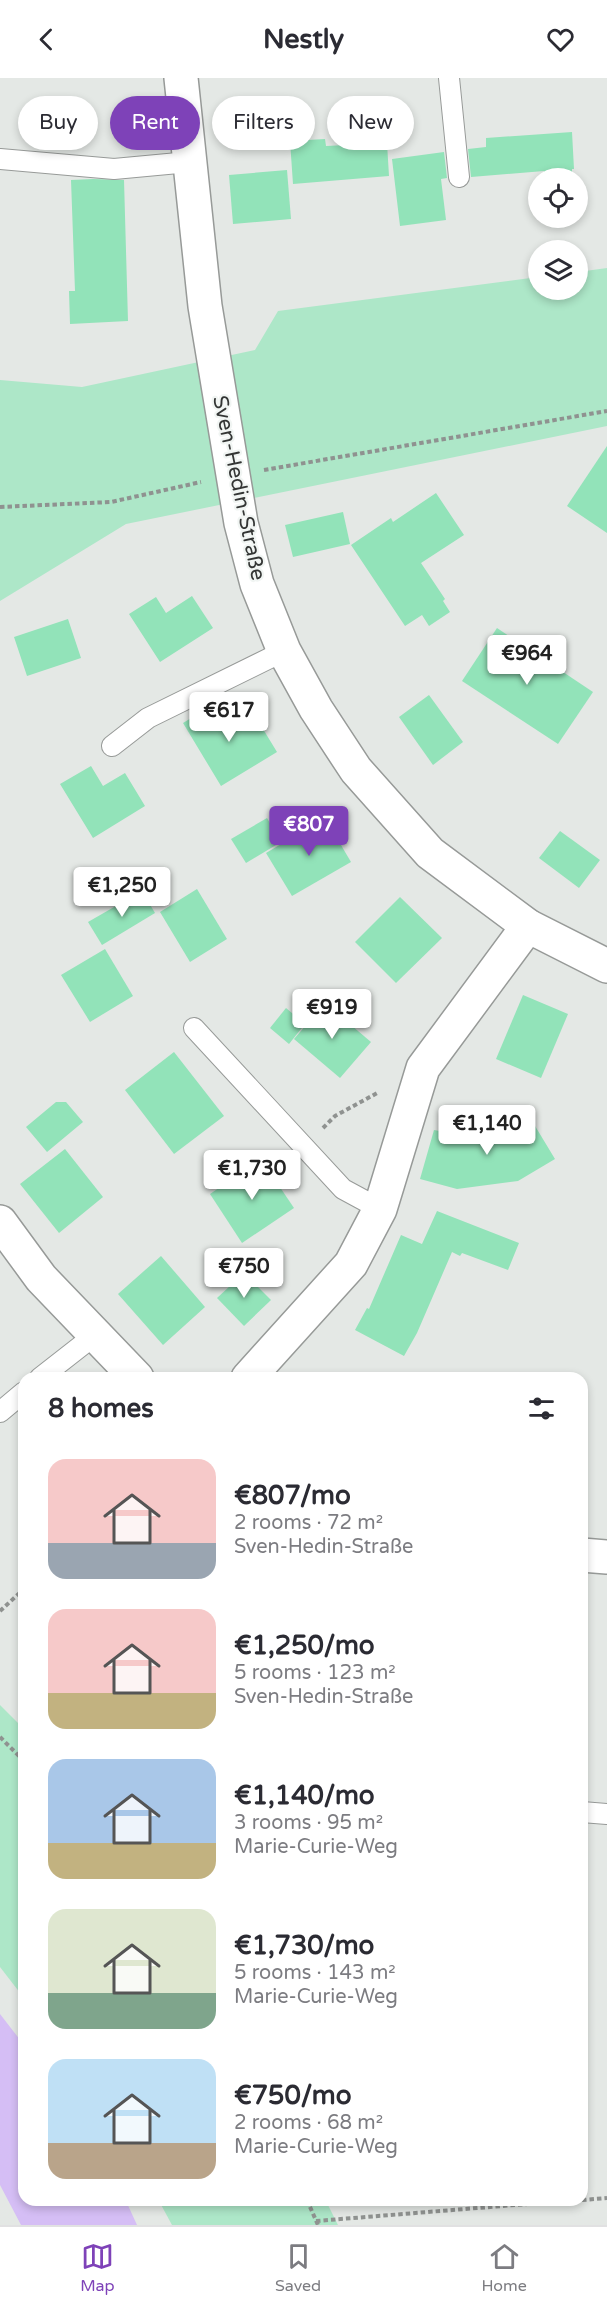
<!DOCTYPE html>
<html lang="en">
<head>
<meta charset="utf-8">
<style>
  body { margin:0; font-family:"Varela Round",sans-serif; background:#f7f7f7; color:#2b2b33; height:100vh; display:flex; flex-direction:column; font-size:22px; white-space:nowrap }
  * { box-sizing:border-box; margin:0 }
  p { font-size:20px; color:#7c7c81 }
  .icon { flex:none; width:33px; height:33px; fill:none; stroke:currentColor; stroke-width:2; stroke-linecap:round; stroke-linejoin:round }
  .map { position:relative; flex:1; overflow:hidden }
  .drawer { position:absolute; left:18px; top:1294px; width:570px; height:834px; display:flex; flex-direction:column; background:#fff; border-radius:18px; box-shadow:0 3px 9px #0003 }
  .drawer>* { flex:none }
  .guide { position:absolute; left:18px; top:18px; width:572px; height:54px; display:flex; gap:12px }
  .buttons { position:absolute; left:528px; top:90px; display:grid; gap:12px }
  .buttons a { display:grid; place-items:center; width:60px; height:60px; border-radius:50%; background:#fff; box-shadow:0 3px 9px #0003; font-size:30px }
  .price { position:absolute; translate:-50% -51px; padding:0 14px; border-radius:6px; background:#fff; color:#222; font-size:20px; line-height:39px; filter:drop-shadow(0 2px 3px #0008) }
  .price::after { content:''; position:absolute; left:50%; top:36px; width:18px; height:14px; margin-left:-9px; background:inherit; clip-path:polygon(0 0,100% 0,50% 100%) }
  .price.active { background:#7e42b8; color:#fff }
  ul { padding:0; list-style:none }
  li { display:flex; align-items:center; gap:18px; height:150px; padding:0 30px }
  li span { display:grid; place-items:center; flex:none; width:168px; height:120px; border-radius:18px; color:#555 }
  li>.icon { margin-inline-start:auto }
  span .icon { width:72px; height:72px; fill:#fffc; stroke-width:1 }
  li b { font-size:26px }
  h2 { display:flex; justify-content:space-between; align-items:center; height:72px; padding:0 30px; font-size:26px }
  .pill { padding:0 21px; border-radius:27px; background:#fff; box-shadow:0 3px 9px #0003; font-size:21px; line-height:54px }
  .pill.active { background:#7e42b8; color:#fff }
  header { display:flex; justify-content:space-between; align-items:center; height:78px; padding:0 30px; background:#fff; font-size:27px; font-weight:800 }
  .menu { display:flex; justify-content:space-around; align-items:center; height:84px; border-top:2px solid #e1e1e2; background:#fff; font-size:16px; color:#7c7c81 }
  .menu a { display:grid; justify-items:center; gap:3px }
  .menu .active { color:#7e42b8 }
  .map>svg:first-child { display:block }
</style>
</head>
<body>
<header><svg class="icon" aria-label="back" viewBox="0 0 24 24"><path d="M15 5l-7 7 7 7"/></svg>Nestly<svg class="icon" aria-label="heart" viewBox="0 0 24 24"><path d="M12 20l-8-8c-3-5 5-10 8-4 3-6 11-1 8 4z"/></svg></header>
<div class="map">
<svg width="607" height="2147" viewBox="0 0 607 2147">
  <rect width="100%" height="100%" fill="#e4e8e5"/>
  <g fill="#ade7c8">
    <polygon points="607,190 607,348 126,446 0,523 0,302 82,309 255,272 278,233 538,199 538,212 578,212 578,194"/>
    <polygon points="0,1627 24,1651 24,1920 0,1889"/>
    <polygon points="159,2123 326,2123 338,2147 172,2147"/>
  </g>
  <polygon fill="#d5bef5" points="0,1936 24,1967 24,2122 126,2123 137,2147 21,2147 0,2107"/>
  <g fill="#92e3b9">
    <polygon points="572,54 574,91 572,91 572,100 544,100 544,93 471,99 468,71 486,69 486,60"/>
    <polygon points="325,61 326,68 387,65 389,98 293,106 290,63"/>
    <polygon points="444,74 447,100 441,101 446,142 400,148 392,81"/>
    <polygon points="287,92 291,141 233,146 229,97"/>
    <polygon points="93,101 124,102 128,243 70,246 69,213 75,213 71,102"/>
    <polygon points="607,368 607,455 567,428"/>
    <polygon points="436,415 464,457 421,485 445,521 443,523 450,534 429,548 422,537 405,548 351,467 391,440 393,444"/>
    <polygon points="343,434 350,466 293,479 285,447"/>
    <polygon points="192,518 213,550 160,584 129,536 156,519 166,535"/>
    <polygon points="68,541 81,580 27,598 14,559"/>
    <polygon points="497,550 593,614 558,666 462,603"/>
    <polygon points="429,617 463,664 433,687 399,639"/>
    <polygon points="214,626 227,648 252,633 277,674 221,708 183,645"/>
    <polygon points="91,688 103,708 125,695 145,728 93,760 60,706"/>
    <polygon points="267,740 281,764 246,785 231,761"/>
    <polygon points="325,740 351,784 292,818 266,775"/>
    <polygon points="560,753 600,782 579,810 539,780"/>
    <polygon points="197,811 227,861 190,884 160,834"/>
    <polygon points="142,813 155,835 102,867 88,844"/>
    <polygon points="400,819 442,860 396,905 355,864"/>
    <polygon points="105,871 133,918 90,944 61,897"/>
    <polygon points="523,917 568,936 541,1000 496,981"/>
    <polygon points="325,925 371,964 340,1000 294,961"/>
    <polygon points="286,930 305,946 289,966 270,950"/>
    <polygon points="174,974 224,1038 174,1076 125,1012"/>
    <polygon points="56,1024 66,1024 83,1044 47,1074 26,1049"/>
    <polygon points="526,1033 555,1081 518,1103 457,1111 420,1101 434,1052 480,1060"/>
    <polygon points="65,1071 103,1119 59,1155 20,1106"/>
    <polygon points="261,1081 294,1130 242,1165 210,1116"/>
    <polygon points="437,1133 519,1165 508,1192 462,1175 460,1178 452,1174 417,1255 404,1278 355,1252 367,1230 369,1231 401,1157 422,1166"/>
    <polygon points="161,1178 205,1229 163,1267 118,1216"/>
    <polygon points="244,1195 271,1222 244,1248 217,1220"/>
  </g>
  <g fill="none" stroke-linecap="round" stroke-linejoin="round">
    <defs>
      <g id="service">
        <polyline points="449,0 459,99"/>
        <polyline points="0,81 114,91 189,84"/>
        <polyline points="112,668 148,640 284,573"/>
        <polyline points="194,950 343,1111 380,1131"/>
        <polyline points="40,1300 95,1257"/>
        <polyline points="0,1334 24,1314"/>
        <polyline points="582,1734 607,1736"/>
      </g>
      <g id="minor">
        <polyline points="181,0 205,228 241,445 257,506 284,573 316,631 356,692 430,775 528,848 607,888"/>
        <polyline points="0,1144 41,1200 137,1300"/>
        <polyline points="248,1300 351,1186 380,1131 423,990 528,848"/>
        <polyline points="582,1477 607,1479"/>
      </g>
    </defs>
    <use href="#service" stroke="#979a98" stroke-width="22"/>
    <use href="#minor" stroke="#979a98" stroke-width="36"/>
    <g stroke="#8f9290" stroke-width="4" stroke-dasharray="4.5 3" stroke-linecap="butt">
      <polyline points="264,392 607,333"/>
      <polyline points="0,429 111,424 201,404"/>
      <polyline points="323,1050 335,1038 379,1014"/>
      <polyline points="0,1533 24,1511"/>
      <polyline points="0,1659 24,1683"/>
      <polyline points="307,2122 318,2147"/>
      <polyline points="582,2122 607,2120"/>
      <polyline points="316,2143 577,2122"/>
    </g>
    <use href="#service" stroke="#fff" stroke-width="20"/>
    <use href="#minor" stroke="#fff" stroke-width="33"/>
  </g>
  <g text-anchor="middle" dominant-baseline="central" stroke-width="4.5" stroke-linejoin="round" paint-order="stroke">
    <g font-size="21" fill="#333534" stroke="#f1f5f3">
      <text transform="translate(239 410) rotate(78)">Sven-Hedin-Straße</text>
    </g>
  </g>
</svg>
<div class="buttons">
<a><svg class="icon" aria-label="locate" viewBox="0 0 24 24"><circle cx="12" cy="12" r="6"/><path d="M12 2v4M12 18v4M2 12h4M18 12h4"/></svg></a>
<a><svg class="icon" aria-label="layers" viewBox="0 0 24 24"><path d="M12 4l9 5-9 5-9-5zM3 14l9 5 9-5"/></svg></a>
</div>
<b class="price" style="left:527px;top:608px">€964</b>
<b class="price" style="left:229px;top:665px">€617</b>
<b class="price active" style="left:309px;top:779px">€807</b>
<b class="price" style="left:122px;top:840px">€1,250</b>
<b class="price" style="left:332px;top:962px">€919</b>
<b class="price" style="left:487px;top:1078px">€1,140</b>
<b class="price" style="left:252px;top:1123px">€1,730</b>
<b class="price" style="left:244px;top:1221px">€750</b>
<div class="guide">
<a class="pill">Buy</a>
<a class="pill active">Rent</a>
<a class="pill">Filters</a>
<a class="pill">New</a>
</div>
<section class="drawer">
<h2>8 homes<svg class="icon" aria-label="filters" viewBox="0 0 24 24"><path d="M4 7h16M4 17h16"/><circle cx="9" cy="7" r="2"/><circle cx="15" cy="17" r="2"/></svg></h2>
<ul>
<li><span style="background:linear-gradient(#f6c9c9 70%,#9aa5b1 0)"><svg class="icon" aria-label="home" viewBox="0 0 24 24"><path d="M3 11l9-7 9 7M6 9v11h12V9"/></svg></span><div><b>€807/mo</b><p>2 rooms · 72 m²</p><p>Sven-Hedin-Straße</p></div></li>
<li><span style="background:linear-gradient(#f6c9c9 70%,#c2b280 0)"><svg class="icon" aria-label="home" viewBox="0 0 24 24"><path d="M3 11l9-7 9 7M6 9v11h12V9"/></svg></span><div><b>€1,250/mo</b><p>5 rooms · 123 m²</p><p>Sven-Hedin-Straße</p></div></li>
<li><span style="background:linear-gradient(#a9c7e8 70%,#c2b280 0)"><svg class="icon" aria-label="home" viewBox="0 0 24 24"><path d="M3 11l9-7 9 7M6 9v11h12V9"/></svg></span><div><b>€1,140/mo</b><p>3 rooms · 95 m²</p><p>Marie-Curie-Weg</p></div></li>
<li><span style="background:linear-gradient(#dfe7d0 70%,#7fa58c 0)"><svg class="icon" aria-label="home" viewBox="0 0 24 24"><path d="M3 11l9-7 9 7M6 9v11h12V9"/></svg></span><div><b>€1,730/mo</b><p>5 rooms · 143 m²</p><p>Marie-Curie-Weg</p></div></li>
<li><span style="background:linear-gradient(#bfe0f5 70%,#b9a48a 0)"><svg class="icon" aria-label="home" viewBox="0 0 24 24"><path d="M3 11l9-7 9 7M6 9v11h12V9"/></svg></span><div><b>€750/mo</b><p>2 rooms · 68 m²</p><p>Marie-Curie-Weg</p></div></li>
</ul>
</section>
</div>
<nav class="menu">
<a class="active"><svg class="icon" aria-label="map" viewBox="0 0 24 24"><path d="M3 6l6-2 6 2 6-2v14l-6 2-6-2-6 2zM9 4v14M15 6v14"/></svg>Map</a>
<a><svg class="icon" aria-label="saved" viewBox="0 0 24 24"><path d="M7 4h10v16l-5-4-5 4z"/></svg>Saved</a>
<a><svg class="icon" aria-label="home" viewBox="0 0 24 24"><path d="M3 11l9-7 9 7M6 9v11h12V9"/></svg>Home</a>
</nav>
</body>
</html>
